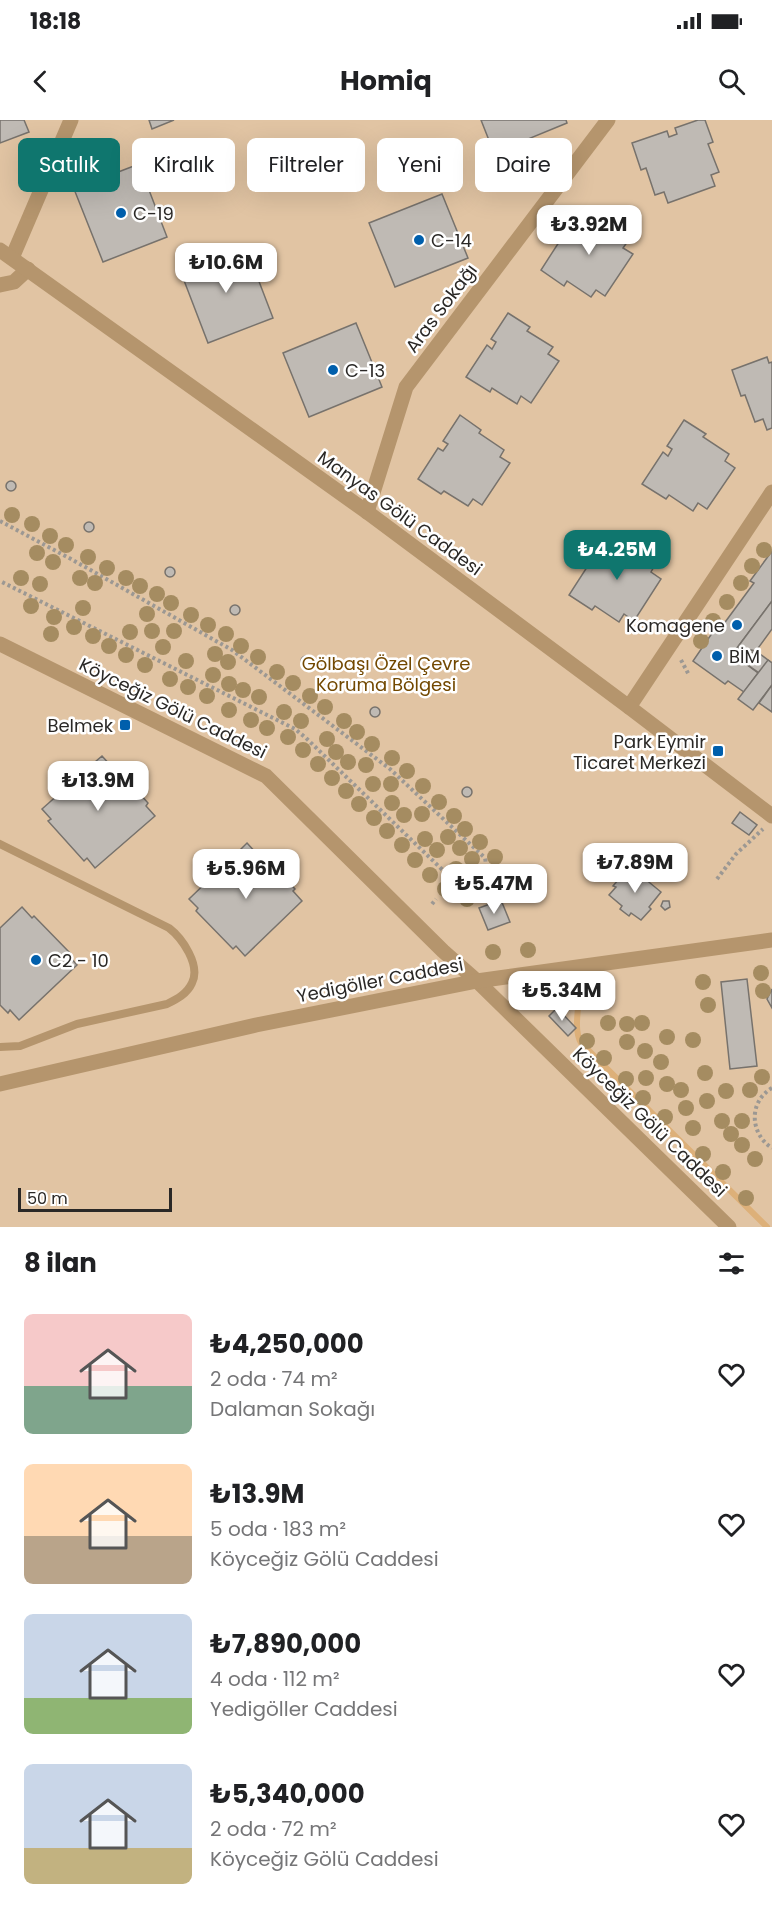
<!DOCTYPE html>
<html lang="tr">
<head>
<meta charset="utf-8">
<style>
  body { margin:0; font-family:Poppins,sans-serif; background:#f2f2f2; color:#202124; height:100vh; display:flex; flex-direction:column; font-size:22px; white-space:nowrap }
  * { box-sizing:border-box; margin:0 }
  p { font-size:20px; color:#757577 }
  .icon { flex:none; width:33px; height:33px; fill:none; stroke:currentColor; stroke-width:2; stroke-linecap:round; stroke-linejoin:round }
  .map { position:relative; height:1107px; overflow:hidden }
  .sheet { display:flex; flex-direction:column; background:#fff; flex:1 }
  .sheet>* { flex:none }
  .guide { position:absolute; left:18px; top:18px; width:736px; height:54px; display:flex; gap:12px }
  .scale { position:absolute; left:18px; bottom:15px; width:154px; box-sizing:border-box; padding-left:6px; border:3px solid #2a2826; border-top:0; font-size:16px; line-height:21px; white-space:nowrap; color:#2a2826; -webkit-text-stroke:4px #fff; paint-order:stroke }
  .price { position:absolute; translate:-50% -51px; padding:0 14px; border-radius:12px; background:#fff; color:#222; font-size:20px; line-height:39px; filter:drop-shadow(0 2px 3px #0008) }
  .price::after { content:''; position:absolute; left:50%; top:36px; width:18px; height:14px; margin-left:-9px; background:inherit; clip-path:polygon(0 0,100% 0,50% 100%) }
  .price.current { background:#0f766e; color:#fff }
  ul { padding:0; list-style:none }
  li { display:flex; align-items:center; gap:18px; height:150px; padding:0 24px }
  li span { display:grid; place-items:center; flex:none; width:168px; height:120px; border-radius:9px; color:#555 }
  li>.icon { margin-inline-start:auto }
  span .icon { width:72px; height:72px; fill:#fffc; stroke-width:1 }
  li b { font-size:26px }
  h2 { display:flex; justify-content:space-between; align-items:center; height:72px; padding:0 24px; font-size:26px }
  .pill { padding:0 21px; border-radius:9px; background:#fff; box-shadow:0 6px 24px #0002; font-size:21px; line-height:54px }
  .pill.current { background:#0f766e; color:#fff }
  .status { display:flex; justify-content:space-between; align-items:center; height:42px; padding:0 30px; background:#fff; direction:ltr }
  .status svg { height:16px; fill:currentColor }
  header { display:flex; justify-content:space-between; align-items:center; height:78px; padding:0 24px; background:#fff; font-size:27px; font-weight:700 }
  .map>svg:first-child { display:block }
</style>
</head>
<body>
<div class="status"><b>18:18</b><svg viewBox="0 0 49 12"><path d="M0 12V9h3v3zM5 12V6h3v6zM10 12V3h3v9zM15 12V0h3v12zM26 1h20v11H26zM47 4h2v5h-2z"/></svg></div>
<header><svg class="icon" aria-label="back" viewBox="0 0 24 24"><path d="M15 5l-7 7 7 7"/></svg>Homiq<svg class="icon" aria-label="search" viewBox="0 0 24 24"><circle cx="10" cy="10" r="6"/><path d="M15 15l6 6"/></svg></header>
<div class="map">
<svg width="772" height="1107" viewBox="0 0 772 1107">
  <rect width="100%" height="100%" fill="#e3ded7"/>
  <rect fill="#e1c4a3" x="0" y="0" width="772" height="1107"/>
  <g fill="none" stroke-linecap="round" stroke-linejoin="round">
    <path stroke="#ddb079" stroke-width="6" d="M579 878C578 892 574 911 581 923L767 1107"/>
  </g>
  <g fill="#bfbab4" stroke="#77726c" stroke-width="1.5">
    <polygon points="0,0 24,0 29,12 0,23"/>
    <polygon points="149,0 174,0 152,9"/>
    <polygon points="481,0 566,0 567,3 494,33"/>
    <polygon points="698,0 705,0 713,22 708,24 719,52 711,55 715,66 668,83 664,72 655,75 646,48 641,50 632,23 667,11 669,17 677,14 675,8"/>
    <polygon points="139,44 167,117 103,142 74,69"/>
    <polygon points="442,74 468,138 395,167 369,103"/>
    <polygon points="583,86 604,100 602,104 628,121 623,128 633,134 605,176 596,170 591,177 567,161 564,166 541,150 561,119 566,122 571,115 566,112"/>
    <polygon points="245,125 273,198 208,223 180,150"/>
    <polygon points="508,193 530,207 527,211 553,227 548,234 559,241 531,283 521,276 517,284 492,268 490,272 466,257 487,225 492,229 496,222 491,219"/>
    <polygon points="356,203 382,267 309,297 283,233"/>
    <polygon points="767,237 769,243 772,242 772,308 767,310 763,299 755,302 745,275 741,276 732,250"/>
    <polygon points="460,295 481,310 479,313 504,330 500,337 510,343 482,385 473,379 468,386 444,371 441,374 418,359 438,328 443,331 448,324 443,321"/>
    <polygon points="684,300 706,314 703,317 729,334 725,341 735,348 707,389 698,383 693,391 669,375 666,379 642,364 663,332 668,336 672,329 667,326"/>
    <circle cx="11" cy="366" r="5"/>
    <circle cx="89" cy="407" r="5"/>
    <polygon points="611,411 632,425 630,429 655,445 651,452 661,459 634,501 624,494 619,502 595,486 592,490 569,475 589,444 594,447 599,440 594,437"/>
    <polygon points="772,431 772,481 737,528 738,538 758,553 744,572 728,561 725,564 693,541 717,506 720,509 754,463 750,461"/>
    <circle cx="170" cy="452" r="5"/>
    <polygon points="772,481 772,509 756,531 737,528"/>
    <circle cx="235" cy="490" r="5"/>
    <polygon points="737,528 756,531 738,538"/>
    <polygon points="756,531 772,543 772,562 738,538"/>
    <circle cx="306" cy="541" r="5"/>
    <polygon points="768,540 772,543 772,565 753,590 738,579"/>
    <polygon points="772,565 772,592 759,583"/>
    <circle cx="375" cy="592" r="5"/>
    <polygon points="102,636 112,647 114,645 148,683 146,686 155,696 95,748 87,738 84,741 48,701 51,699 42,689 69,665 72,668 77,663 74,660"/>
    <circle cx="467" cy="672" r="5"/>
    <polygon points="740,692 757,705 749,715 732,703"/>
    <polygon points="247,723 257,734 260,732 295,769 293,771 302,781 245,836 236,826 233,829 196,791 198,788 189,779 216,753 219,756 224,751 221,749"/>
    <polygon points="614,745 621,746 621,751 616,754 612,750"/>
    <polygon points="633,749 661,772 649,787 651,789 641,800 631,793 629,796 620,789 622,786 609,775 616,767 613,766 624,753 627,756"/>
    <polygon points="501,780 510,802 488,810 479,788"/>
    <polygon points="663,781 669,781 670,787 665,790 661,786"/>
    <polygon points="22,787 32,798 34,796 70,833 68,835 77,845 19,900 10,890 8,893 0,885 0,808"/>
    <polygon points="747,859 757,946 730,949 721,862"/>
    <polygon points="772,869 772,888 767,879"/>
    <polygon points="557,888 576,908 568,916 549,896"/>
  </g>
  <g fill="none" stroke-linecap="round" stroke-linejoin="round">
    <g stroke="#9c9893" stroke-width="4" stroke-dasharray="3 3" stroke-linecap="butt">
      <path d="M0 401 71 439 232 530 390 649 485 738C489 755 472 770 456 763L306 618 295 609 0 461"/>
      <polyline points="681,540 689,555"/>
      <polyline points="717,759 736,734 763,709"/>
      <polyline points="432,784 436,779"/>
      <path d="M772 968C748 982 750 1014 772 1028"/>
    </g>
    <path stroke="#b5956d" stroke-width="8" d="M0 724 169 808C182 818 201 845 192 863 187 874 177 879 167 884L77 904 20 926 0 927"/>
    <g stroke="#b5956d" stroke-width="15">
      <polyline points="12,138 71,0"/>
      <polyline points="0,165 14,162 28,149"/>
      <polyline points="367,392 406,267 608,0"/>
      <polyline points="629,587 772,372"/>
      <polyline points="477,861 729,1107"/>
    </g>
    <g stroke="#b5956d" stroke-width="15">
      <polyline points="0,130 367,392 629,587 772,696"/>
      <polyline points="0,524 266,656 443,831 477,861"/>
      <polyline points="0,964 256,905 477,861 772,820"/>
    </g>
  </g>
  <g fill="#a58c61">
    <circle cx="12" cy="395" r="8"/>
    <circle cx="32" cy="404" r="8"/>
    <circle cx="50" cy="416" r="8"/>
    <circle cx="66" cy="425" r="8"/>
    <circle cx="764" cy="430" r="8"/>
    <circle cx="37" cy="433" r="8"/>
    <circle cx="88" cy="437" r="8"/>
    <circle cx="53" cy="442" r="8"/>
    <circle cx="752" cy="446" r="8"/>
    <circle cx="107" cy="448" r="8"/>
    <circle cx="21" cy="458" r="8"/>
    <circle cx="80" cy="458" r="8"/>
    <circle cx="126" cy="458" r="8"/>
    <circle cx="95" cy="463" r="8"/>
    <circle cx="741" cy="463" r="8"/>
    <circle cx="40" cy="464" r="8"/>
    <circle cx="140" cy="466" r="8"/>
    <circle cx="157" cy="474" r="8"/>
    <circle cx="727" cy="482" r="8"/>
    <circle cx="171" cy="483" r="8"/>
    <circle cx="31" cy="486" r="8"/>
    <circle cx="83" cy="488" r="8"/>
    <circle cx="147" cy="494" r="8"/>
    <circle cx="191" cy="495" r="8"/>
    <circle cx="54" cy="497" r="8"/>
    <circle cx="713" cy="501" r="8"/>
    <circle cx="208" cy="505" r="8"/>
    <circle cx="74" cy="507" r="8"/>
    <circle cx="152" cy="511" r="8"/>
    <circle cx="174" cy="511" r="8"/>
    <circle cx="130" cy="512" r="8"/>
    <circle cx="51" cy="514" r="8"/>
    <circle cx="226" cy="514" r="8"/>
    <circle cx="93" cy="516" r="8"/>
    <circle cx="701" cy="521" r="8"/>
    <circle cx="109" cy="526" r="8"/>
    <circle cx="241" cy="526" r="8"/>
    <circle cx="163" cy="527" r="8"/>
    <circle cx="215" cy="534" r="8"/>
    <circle cx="126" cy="535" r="8"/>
    <circle cx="258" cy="537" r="8"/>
    <circle cx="186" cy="541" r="8"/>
    <circle cx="228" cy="542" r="8"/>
    <circle cx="145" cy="545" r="8"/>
    <circle cx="277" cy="552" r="8"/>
    <circle cx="213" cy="555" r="8"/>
    <circle cx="170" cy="559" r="8"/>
    <circle cx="293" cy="563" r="8"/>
    <circle cx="229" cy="564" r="8"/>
    <circle cx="188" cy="567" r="8"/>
    <circle cx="243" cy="570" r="8"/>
    <circle cx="207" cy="576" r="8"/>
    <circle cx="310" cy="576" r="8"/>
    <circle cx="259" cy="577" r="8"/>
    <circle cx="325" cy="587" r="8"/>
    <circle cx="229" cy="590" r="8"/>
    <circle cx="284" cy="592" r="8"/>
    <circle cx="251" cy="600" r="8"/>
    <circle cx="301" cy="601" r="8"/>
    <circle cx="344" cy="601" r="8"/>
    <circle cx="267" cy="608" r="8"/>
    <circle cx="357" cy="612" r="8"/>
    <circle cx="288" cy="617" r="8"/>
    <circle cx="327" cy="619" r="8"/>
    <circle cx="372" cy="624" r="8"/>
    <circle cx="303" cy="630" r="8"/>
    <circle cx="336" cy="632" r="8"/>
    <circle cx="392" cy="638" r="8"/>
    <circle cx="348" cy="642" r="8"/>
    <circle cx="318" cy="644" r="8"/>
    <circle cx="366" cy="645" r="8"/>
    <circle cx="407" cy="651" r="8"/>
    <circle cx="332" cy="658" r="8"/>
    <circle cx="373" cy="664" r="8"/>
    <circle cx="391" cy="664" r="8"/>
    <circle cx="423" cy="666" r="8"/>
    <circle cx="346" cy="671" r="8"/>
    <circle cx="439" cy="682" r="8"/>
    <circle cx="392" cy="683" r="8"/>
    <circle cx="359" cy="684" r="8"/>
    <circle cx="422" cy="694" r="8"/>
    <circle cx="404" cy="695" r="8"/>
    <circle cx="454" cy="696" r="8"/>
    <circle cx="374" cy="698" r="8"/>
    <circle cx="465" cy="709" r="8"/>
    <circle cx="387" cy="711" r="8"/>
    <circle cx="448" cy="717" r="8"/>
    <circle cx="425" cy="719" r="8"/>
    <circle cx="480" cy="722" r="8"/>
    <circle cx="402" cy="725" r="8"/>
    <circle cx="460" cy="728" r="8"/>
    <circle cx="437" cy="730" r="8"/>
    <circle cx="495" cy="737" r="8"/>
    <circle cx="472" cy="739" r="8"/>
    <circle cx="415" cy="740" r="8"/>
    <circle cx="456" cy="749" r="8"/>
    <circle cx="430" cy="755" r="8"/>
    <circle cx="445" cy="769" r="8"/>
    <circle cx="514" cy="771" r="8"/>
    <circle cx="485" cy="772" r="8"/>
    <circle cx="467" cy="779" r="8"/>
    <circle cx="528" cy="830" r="8"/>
    <circle cx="493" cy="832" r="8"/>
    <circle cx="761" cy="853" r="8"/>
    <circle cx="703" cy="862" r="8"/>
    <circle cx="763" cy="871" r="8"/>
    <circle cx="587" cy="882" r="8"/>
    <circle cx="708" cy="885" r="8"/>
    <circle cx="608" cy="903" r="8"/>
    <circle cx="642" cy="903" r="8"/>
    <circle cx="627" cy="904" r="8"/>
    <circle cx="667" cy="917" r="8"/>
    <circle cx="693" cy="920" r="8"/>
    <circle cx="587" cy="921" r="8"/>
    <circle cx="627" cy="922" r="8"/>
    <circle cx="645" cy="931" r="8"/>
    <circle cx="604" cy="938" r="8"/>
    <circle cx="661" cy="942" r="8"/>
    <circle cx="705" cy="953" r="8"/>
    <circle cx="762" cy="957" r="8"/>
    <circle cx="646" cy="958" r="8"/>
    <circle cx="626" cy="959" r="8"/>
    <circle cx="667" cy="964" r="8"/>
    <circle cx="681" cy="970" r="8"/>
    <circle cx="750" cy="970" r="8"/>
    <circle cx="726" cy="971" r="8"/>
    <circle cx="643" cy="978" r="8"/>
    <circle cx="707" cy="981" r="8"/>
    <circle cx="686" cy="988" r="8"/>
    <circle cx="665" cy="997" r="8"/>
    <circle cx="722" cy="1001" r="8"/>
    <circle cx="742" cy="1001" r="8"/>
    <circle cx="693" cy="1008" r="8"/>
    <circle cx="731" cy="1014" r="8"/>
    <circle cx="742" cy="1025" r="8"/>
    <circle cx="703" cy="1034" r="8"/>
    <circle cx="755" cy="1039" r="8"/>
    <circle cx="723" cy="1052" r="8"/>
    <circle cx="746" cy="1078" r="8"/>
  </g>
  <g fill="#005fac" stroke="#fff" stroke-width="2">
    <circle cx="121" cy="93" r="6"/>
    <circle cx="419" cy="120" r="6"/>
    <circle cx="333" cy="250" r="6"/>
    <circle cx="737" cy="505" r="6"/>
    <circle cx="717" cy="536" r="6"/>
    <rect x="119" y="599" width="12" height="12" rx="3"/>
    <rect x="712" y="625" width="12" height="12" rx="3"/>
    <circle cx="36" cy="840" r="6"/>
  </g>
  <g text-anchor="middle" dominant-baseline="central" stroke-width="5" stroke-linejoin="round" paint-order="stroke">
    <g font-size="18" fill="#2a2826" stroke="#fff" text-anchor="start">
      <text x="133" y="93">C-19</text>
      <text x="431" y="120">C-14</text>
      <text x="345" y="250">C-13</text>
      <text x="725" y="505" text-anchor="end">Komagene</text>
      <text x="729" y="536">BİM</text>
      <text x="113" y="605" text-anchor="end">Belmek</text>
      <text x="706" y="621" text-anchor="end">Park Eymir<tspan x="706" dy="21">Ticaret Merkezi</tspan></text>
      <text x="48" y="840">C2 - 10</text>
    </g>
    <g font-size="18" fill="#2a2826" stroke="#fff">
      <text transform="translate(441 188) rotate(-53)">Aras Sokağı</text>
      <text transform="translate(400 393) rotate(36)">Manyas Gölü Caddesi</text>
      <text transform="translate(173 588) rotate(26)">Köyceğiz Gölü Caddesi</text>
      <text transform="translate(380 860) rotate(-11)">Yedigöller Caddesi</text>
      <text transform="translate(650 1002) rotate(44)">Köyceğiz Gölü Caddesi</text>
    </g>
    <g font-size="18" fill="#724800" stroke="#fff">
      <text x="386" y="543">Gölbaşı Özel Çevre<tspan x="386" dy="21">Koruma Bölgesi</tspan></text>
    </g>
  </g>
</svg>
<div class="scale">50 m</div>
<b class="price" style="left:589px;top:136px">₺3.92M</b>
<b class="price" style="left:226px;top:174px">₺10.6M</b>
<b class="price current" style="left:617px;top:461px">₺4.25M</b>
<b class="price" style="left:98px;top:692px">₺13.9M</b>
<b class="price" style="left:635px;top:774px">₺7.89M</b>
<b class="price" style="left:246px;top:780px">₺5.96M</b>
<b class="price" style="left:494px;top:795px">₺5.47M</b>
<b class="price" style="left:562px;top:902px">₺5.34M</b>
<div class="guide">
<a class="pill current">Satılık</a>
<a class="pill">Kiralık</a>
<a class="pill">Filtreler</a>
<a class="pill">Yeni</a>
<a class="pill">Daire</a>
</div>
</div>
<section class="sheet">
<h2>8 ilan<svg class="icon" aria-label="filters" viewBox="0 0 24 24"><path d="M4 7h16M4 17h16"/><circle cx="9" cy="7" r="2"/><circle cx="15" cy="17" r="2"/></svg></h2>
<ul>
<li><span style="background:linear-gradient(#f6c9c9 60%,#7fa58c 0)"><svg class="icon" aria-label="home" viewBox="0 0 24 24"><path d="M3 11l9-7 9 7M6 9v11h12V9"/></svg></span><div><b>₺4,250,000</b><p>2 oda · 74 m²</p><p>Dalaman Sokağı</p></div><svg class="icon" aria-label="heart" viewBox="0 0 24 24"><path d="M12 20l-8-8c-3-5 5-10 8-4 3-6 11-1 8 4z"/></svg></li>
<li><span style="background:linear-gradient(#ffd9b3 60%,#b9a48a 0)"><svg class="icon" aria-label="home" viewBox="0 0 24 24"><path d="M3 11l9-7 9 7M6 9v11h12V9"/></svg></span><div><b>₺13.9M</b><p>5 oda · 183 m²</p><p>Köyceğiz Gölü Caddesi</p></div><svg class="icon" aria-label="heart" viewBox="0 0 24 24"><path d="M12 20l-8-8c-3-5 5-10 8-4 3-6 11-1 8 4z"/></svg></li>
<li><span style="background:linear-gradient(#c9d6e8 70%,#8fb573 0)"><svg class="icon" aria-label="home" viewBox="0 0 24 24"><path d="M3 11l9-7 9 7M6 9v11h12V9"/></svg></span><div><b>₺7,890,000</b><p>4 oda · 112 m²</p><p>Yedigöller Caddesi</p></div><svg class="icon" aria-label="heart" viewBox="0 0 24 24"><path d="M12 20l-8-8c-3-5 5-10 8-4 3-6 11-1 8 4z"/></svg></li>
<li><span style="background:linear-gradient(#c9d6e8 70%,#c2b280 0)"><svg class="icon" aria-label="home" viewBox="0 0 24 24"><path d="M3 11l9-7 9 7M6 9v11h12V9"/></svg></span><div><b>₺5,340,000</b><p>2 oda · 72 m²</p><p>Köyceğiz Gölü Caddesi</p></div><svg class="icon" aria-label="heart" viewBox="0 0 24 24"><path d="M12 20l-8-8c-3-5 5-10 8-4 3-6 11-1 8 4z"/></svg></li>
</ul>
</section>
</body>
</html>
